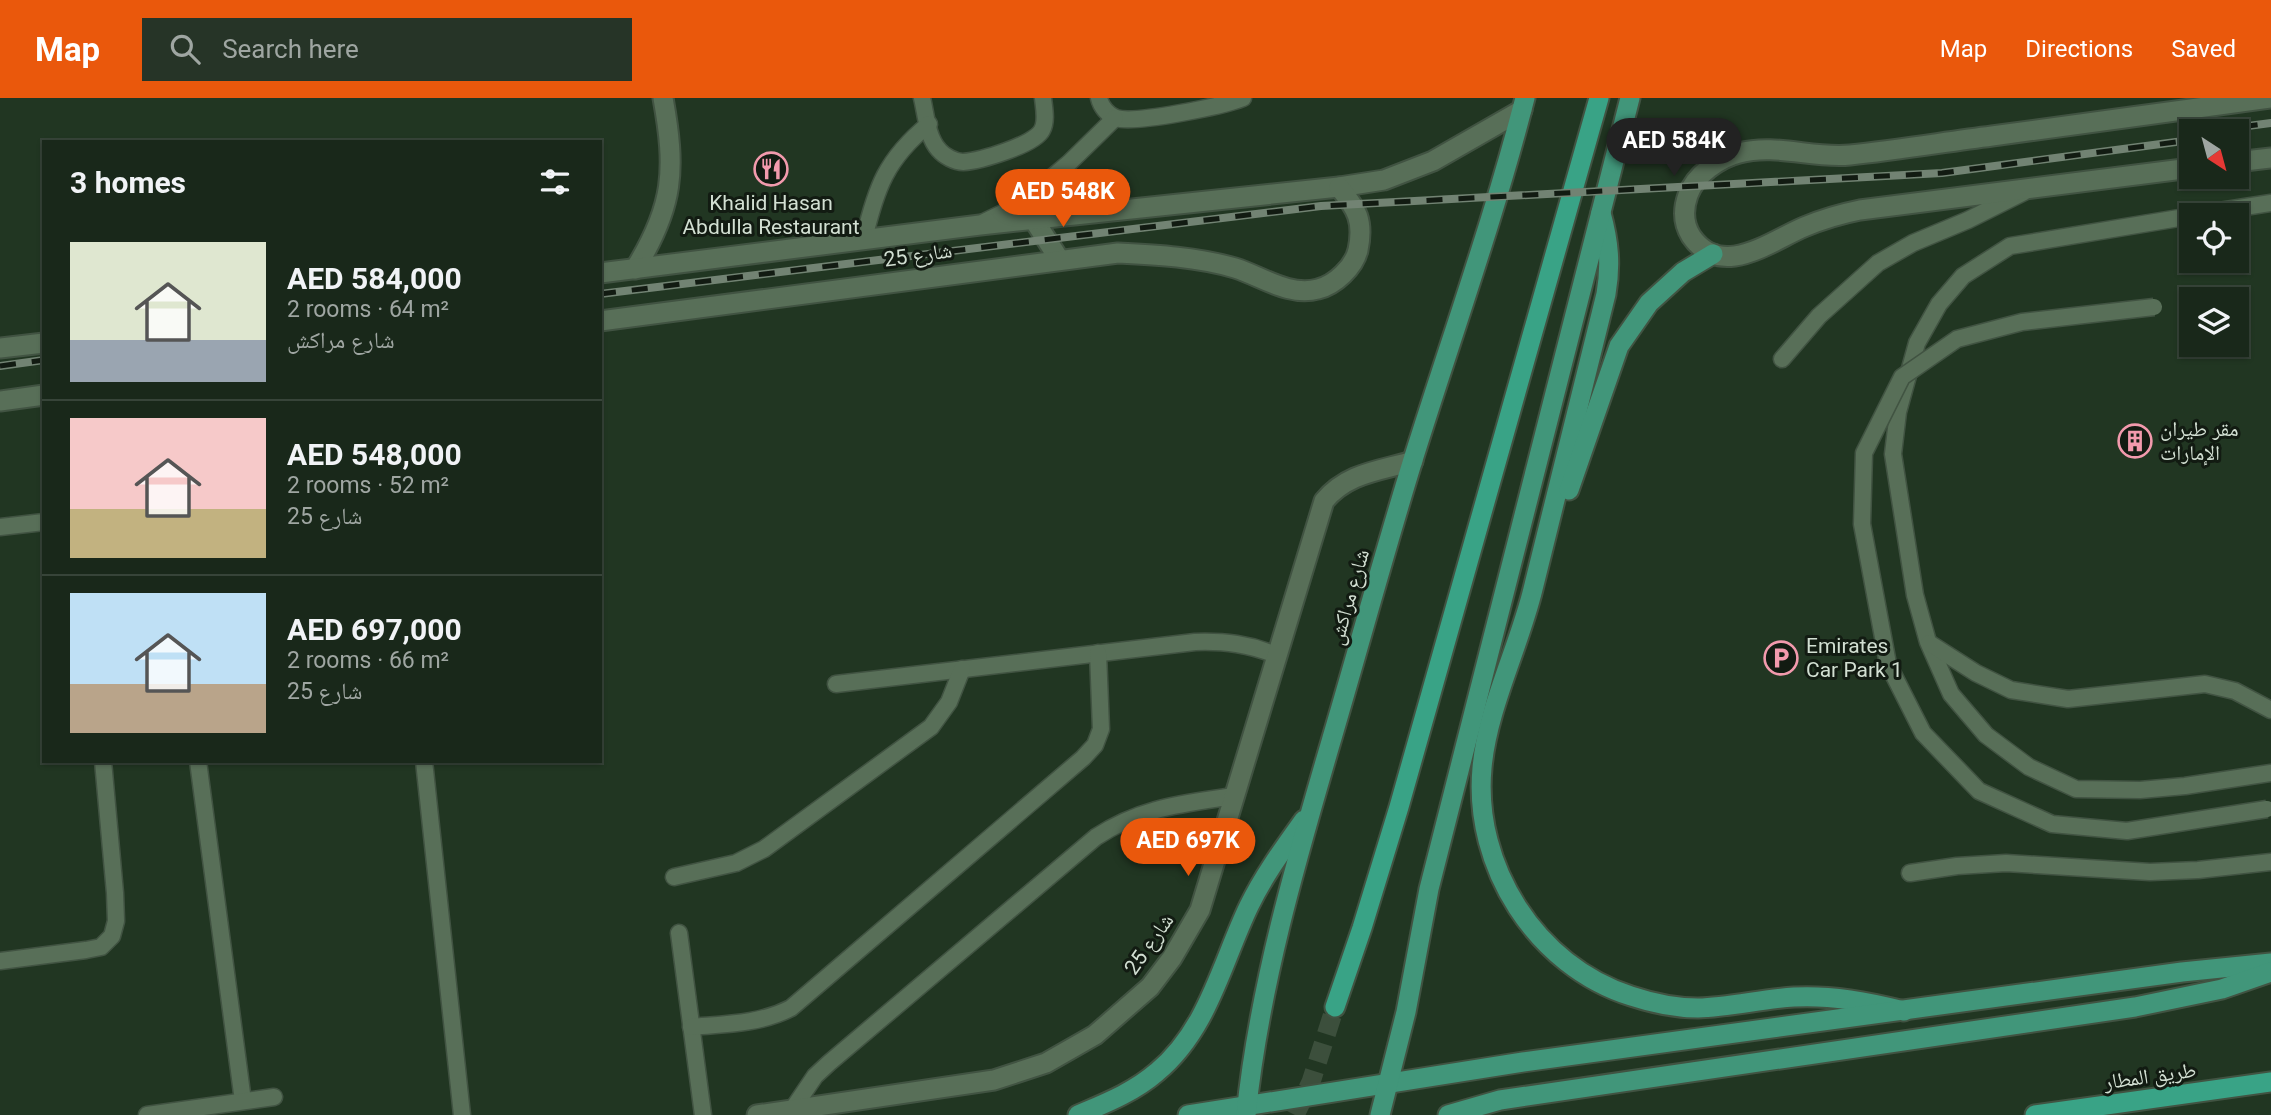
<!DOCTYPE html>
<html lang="en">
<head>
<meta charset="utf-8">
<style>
  body { margin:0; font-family:Roboto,"Noto Naskh Arabic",sans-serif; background:#263427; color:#f1f3f6; height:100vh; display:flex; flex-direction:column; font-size:26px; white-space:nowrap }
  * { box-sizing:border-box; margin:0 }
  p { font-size:23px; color:#9fa6a2 }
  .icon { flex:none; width:38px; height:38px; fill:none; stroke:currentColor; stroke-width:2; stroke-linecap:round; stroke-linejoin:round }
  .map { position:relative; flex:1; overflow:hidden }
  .side { position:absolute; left:42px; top:42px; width:560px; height:623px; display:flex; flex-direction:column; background:#19281a; border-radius:0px; box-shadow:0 2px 5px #0004,0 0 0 2px #374439 }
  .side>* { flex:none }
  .needle { width:46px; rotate:144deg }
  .buttons { position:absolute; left:2179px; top:21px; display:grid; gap:14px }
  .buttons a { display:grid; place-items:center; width:70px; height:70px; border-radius:0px; background:#19281a; box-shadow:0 2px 5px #0004,0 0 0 2px #374439; font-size:35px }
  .price { position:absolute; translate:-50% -60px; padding:0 16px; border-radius:24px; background:#ea580c; color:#fff; font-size:23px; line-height:46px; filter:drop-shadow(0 2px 4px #0008) }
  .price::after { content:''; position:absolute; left:50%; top:42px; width:21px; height:16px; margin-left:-10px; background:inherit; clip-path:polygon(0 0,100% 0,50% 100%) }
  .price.on { background:#222; color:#fff }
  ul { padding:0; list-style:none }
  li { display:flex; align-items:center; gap:21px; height:175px; padding:0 28px }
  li+li { border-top:2px solid #374439 }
  li span { display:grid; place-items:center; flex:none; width:196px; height:140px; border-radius:0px; color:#555 }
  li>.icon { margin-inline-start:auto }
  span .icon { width:84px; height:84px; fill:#fffc; stroke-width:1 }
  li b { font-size:30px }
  h2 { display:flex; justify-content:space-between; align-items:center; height:84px; padding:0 28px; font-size:30px }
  header { display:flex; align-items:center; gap:42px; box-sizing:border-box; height:98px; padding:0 35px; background:#ea580c; color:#fff }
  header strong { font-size:33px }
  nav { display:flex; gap:38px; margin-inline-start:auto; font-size:24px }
  .search { width:490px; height:63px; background:#263427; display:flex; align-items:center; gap:18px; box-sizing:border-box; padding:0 24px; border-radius:0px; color:#9fa6a2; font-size:26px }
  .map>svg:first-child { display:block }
</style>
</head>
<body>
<header>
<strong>Map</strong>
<div class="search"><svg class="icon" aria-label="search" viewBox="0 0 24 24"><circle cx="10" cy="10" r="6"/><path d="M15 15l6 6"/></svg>Search here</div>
<nav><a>Map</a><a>Directions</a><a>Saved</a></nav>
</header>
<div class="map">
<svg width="2271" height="1017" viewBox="0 0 2271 1017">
  <rect width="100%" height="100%" fill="#213622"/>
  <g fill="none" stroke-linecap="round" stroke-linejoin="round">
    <polyline stroke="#3c4f3c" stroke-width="19" stroke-dasharray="19 10" stroke-linecap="butt" points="1295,1017 1311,984 1335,909"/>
    <defs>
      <g id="service">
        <path d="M922 0C926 16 927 39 939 52 944 58 955 64 963 64 979 63 1035 47 1042 32 1047 23 1044 10 1043 0"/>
        <path d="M1099 0C1101 9 1108 17 1116 20 1135 26 1223 8 1243 0"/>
        <polyline points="2194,117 2271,105"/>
        <polyline points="2191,118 2010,148 1963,178 1939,206 1917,245 1898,314 1893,356 1915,497 1928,544 1951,596 1986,637 2029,669 2076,691 2140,692 2185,688 2271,675"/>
        <polyline points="984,124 1019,107 1069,65 1115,20"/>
        <path d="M864 141C876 90 886 61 929 26"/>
        <polyline points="1782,261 1819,218 1878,165 1913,145 1968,122 2024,94"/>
        <polyline points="0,429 44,424"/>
        <polyline points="1929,545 1976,575 2011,592 2068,601 2205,586 2235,593 2271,612"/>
        <path d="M836 586 1195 544C1225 543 1249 546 1276 557"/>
        <polyline points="198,663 243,1003"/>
        <polyline points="424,663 462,1017"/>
        <polyline points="1910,775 1957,768 2006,765 2150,774 2198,772 2271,764"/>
        <polyline points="674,779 736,765 764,751 931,629 949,604 962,571"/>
        <polyline points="679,835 703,1017"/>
        <polyline points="0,863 86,852 101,849 112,838 116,823 115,795 103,663"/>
        <path d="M691 929C726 926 760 926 791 910L1083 660 1095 647 1101 631 1098 555"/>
        <path d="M792 1012 815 978 829 965 1096 739C1142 709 1182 706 1234 698"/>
        <polyline points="147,1017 274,999"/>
      </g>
      <g id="minor">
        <polyline points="1034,122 1059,161"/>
        <path d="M635 171C674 108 676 72 663 0"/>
        <polyline points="600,175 980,127 1339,89 1384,82 1433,63 1522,12"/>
        <path d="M600 223 1118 155C1158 157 1197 159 1235 170 1261 178 1289 199 1318 191 1335 187 1354 169 1358 152 1364 123 1357 111 1339 89"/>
        <polyline points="0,250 44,245"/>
        <polyline points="0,303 44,297"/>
      </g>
      <g id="tertiary">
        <polyline points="2236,64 2271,60"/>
        <path d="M2191 70 1860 112C1840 116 1823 121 1804 129 1769 144 1721 182 1691 138 1683 125 1683 111 1688 97 1695 77 1719 60 1739 55 1776 45 1813 61 1850 57 1898 52 1945 44 1992 38 2085 25 2178 13 2271 0"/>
        <path d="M757 1017 994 982 1046 965 1095 937 1150 889 1172 860 1200 812 1324 403C1347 375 1379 373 1413 363"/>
      </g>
      <g id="primary">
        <path d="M1601 115C1609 144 1611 167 1606 196 1582 294 1557 393 1533 491 1519 549 1487 611 1482 670 1473 768 1536 868 1631 898 1652 905 1675 910 1698 910 1730 909 1762 901 1794 899 1832 897 1868 904 1904 913"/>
        <polyline points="1569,392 1619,248 1649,205 1683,174 1713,156"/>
        <path d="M1078 1017C1106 1005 1134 994 1157 974 1208 932 1222 864 1249 808 1264 777 1284 750 1304 722"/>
        <polyline points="1188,1017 1523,964 2182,874 2271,865"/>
        <path d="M1246 1017C1259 889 1296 763 1332 640 1359 548 1384 456 1412 365 1450 243 1493 124 1525 0"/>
        <polyline points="1380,1017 1406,914 1429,791 1630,0"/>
        <polyline points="1448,1017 1500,1002 2135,909 2222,891 2271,874"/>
      </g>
      <g id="trunk">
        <polyline points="1335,909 1362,830 1399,709 1599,0"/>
        <polyline points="2035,1017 2271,984"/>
      </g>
    </defs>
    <use href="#service" stroke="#415342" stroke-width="19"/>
    <use href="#minor" stroke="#415342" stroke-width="23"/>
    <use href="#tertiary" stroke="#415342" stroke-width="23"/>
    <use href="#primary" stroke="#415342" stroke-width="23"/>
    <use href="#trunk" stroke="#415342" stroke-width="23"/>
    <use href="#service" stroke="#586f58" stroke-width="16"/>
    <use href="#minor" stroke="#586f58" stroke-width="19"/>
    <use href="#tertiary" stroke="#586f58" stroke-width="19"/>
    <use href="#primary" stroke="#41967a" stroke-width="19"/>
    <use href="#trunk" stroke="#39a386" stroke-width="19"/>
    <defs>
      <g id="rail">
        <polyline points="2210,33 2271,25"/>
        <polyline points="600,196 1321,108 1942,75 2191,42"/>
        <polyline points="0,268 44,262"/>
      </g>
    </defs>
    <use href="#rail" stroke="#728373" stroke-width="8"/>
    <use href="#rail" stroke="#121b12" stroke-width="5" stroke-dasharray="16" stroke-linecap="butt"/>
    <defs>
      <polyline id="service-bridge" points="2154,209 2022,224 1957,241 1902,279 1864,355 1862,426 1888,566 1923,635 1979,693 2052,726 2127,733 2267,711"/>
    </defs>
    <use href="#service-bridge" stroke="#415342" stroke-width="19" stroke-linecap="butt"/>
    <use href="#service-bridge" stroke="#586f58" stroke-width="16"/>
  </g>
  <defs>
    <symbol id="restaurant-ring" viewBox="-11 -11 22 22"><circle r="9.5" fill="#121b12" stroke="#f29aad" stroke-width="1.5"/><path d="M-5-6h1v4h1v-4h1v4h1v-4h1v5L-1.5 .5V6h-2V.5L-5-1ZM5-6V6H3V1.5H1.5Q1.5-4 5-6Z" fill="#f29aad"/></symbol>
    <symbol id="building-ring" viewBox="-11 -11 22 22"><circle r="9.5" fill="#121b12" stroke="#f29aad" stroke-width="1.5"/><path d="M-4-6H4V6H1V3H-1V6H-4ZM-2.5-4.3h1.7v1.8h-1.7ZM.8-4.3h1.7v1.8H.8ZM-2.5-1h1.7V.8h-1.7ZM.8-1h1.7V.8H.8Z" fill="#f29aad"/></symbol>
    <symbol id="parking-ring" viewBox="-11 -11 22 22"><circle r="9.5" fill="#121b12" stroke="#f29aad" stroke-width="1.5"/><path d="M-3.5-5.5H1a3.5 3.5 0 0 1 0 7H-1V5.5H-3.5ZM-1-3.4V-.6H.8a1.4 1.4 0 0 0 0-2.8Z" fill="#f29aad"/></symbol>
  </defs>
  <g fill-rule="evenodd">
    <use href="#restaurant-ring" x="752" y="52" width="38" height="38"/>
    <use href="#building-ring" x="2116" y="324" width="38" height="38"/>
    <use href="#parking-ring" x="1762" y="541" width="38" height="38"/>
  </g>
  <g text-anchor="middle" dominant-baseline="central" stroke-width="6" stroke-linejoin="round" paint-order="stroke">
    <g font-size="21" fill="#d2dfd2" stroke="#121b12" text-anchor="start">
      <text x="771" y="105" text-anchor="middle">Khalid Hasan<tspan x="771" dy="24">Abdulla Restaurant</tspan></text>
      <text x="2160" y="331">مقر طيران<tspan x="2160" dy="24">الإمارات</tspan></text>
      <text x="1806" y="548">Emirates<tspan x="1806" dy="24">Car Park 1</tspan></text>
    </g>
    <g font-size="21" fill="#d2dfd2" stroke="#121b12">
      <text transform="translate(918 157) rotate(-8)">شارع 25</text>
      <text transform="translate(1349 499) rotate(-74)">شارع مراكش</text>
      <text transform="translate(1149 846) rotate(-55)">شارع 25</text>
      <text transform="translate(2150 978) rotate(-8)">طريق المطار</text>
    </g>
  </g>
</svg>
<div class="buttons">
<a><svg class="needle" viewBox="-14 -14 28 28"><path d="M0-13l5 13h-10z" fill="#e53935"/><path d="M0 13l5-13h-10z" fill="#9fa6a2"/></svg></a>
<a><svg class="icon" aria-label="locate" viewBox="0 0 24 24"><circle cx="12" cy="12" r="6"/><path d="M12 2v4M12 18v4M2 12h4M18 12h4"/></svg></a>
<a><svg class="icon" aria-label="layers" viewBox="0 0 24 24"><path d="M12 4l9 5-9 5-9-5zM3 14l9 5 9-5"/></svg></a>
</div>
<b class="price on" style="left:1674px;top:80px">AED 584K</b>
<b class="price" style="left:1063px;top:131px">AED 548K</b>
<b class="price" style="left:1188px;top:780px">AED 697K</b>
<section class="side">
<h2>3 homes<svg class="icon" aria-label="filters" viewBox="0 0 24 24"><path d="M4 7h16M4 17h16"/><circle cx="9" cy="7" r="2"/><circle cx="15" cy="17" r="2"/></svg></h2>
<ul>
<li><span style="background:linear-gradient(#dfe7d0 70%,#9aa5b1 0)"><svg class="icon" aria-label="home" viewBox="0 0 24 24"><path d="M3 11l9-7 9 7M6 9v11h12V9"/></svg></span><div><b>AED 584,000</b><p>2 rooms · 64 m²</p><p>شارع مراكش</p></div></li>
<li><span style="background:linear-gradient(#f6c9c9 65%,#c2b280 0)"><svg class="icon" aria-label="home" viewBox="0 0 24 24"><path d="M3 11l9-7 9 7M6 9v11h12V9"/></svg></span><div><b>AED 548,000</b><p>2 rooms · 52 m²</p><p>شارع 25</p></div></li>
<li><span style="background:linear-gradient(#bfe0f5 65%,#b9a48a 0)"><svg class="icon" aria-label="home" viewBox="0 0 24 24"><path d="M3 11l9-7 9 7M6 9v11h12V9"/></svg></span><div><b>AED 697,000</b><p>2 rooms · 66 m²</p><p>شارع 25</p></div></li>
</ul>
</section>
</div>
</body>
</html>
